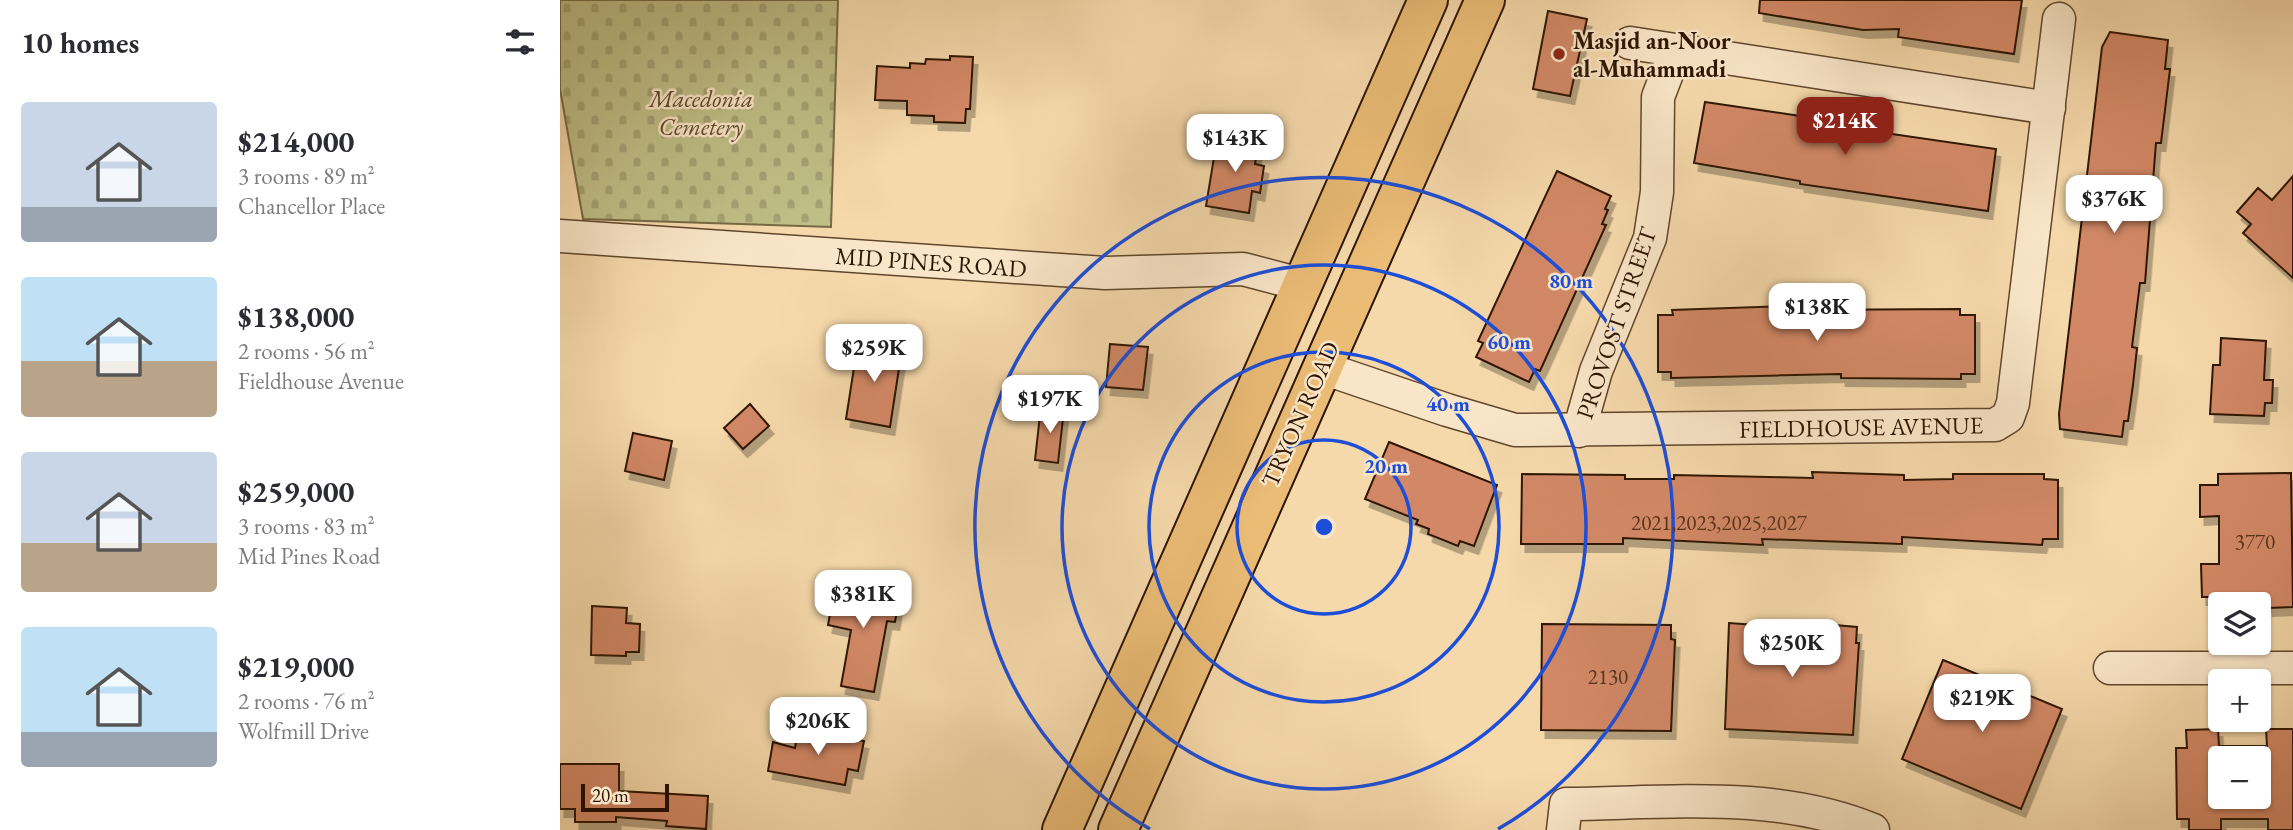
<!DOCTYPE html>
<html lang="en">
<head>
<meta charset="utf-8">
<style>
  body { margin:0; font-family:"EB Garamond",serif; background:#f2f2f3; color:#2b2b33; height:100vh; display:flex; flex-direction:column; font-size:26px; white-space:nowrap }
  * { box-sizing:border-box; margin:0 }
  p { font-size:23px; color:#7c7c81 }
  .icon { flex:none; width:38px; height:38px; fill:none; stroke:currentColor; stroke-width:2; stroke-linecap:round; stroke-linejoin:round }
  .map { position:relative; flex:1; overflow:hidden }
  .sheet { display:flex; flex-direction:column; background:#fff; width:560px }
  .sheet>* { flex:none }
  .controls { position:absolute; left:1648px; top:592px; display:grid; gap:14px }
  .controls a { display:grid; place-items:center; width:63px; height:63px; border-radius:7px; background:#fff; box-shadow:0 2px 5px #0004; font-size:35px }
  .scale { position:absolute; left:21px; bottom:18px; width:88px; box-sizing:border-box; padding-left:7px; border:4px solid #2e1501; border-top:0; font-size:19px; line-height:24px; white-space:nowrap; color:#2e1501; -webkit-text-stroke:5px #f9e6c8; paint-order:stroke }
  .price { position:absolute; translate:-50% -60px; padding:0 16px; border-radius:14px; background:#fff; color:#222; font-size:23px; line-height:46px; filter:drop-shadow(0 2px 4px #0008) }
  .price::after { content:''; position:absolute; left:50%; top:42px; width:21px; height:16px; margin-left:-10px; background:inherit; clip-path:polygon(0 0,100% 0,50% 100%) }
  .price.current { background:#8f2418; color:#fff }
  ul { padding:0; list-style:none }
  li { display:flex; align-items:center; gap:21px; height:175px; padding:0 21px }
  li span { display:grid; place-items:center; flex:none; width:196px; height:140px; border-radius:7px; color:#555 }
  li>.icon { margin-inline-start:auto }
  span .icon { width:84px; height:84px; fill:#fffc; stroke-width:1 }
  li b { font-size:30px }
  h2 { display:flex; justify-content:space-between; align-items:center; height:84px; padding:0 21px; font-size:30px }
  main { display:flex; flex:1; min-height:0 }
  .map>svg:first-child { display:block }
</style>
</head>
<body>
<main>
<section class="sheet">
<h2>10 homes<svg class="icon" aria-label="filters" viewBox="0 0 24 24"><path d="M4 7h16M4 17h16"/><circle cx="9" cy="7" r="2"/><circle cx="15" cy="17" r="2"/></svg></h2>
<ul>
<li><span style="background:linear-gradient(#c9d6e8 75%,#9aa5b1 0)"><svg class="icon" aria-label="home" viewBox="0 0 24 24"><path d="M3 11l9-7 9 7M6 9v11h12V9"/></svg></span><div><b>$214,000</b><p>3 rooms · 89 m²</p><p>Chancellor Place</p></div></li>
<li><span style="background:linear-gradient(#bfe0f5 60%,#b9a48a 0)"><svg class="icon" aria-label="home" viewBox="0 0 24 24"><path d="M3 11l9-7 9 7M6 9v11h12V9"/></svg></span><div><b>$138,000</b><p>2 rooms · 56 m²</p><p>Fieldhouse Avenue</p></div></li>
<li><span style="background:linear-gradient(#c9d6e8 65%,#b9a48a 0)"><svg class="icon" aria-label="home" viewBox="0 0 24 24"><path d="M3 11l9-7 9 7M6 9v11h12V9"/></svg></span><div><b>$259,000</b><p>3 rooms · 83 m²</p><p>Mid Pines Road</p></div></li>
<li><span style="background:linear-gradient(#bfe0f5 75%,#9aa5b1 0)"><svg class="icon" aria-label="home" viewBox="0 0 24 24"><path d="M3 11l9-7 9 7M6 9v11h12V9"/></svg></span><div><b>$219,000</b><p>2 rooms · 76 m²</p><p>Wolfmill Drive</p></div></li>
</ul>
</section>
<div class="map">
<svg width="1733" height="830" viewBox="0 0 1733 830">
  <defs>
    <pattern id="cemetery-stones" width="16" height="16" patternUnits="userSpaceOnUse" patternTransform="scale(1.75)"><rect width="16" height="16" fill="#bfbe87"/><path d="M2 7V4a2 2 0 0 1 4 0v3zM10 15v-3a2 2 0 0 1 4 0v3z" fill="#a4a273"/></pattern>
    <filter id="shadow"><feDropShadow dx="4.5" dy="8" stdDeviation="0" flood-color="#0004"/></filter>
  </defs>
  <rect width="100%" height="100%" fill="#f6d9ab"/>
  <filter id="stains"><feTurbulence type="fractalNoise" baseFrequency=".00286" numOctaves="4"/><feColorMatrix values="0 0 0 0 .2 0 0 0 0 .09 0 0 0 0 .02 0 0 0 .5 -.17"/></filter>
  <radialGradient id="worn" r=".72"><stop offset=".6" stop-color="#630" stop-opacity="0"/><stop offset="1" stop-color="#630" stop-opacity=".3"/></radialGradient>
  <polygon fill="url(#cemetery-stones)" stroke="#766a44" stroke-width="2" points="0,0 278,0 271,227 23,219 0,89"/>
  <g fill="#d28866" stroke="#2e1501" stroke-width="2" fill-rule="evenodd" filter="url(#shadow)">
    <polygon points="1200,0 1462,0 1454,54 1338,37 1339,29 1303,30 1199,13"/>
    <polygon points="988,11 1027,19 1010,96 973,89"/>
    <polygon points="1550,32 1608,40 1605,69 1610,69 1601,143 1596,143 1585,283 1580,283 1572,347 1577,348 1573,385 1568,421 1564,421 1562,437 1500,429 1499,414 1542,47"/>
    <polygon points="390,56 413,57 410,109 406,109 405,123 374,122 374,116 347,115 347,101 315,100 317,66 350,68 350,63 365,64 366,59 390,60"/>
    <polygon points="1145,102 1254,118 1253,121 1270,125 1436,149 1428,211 1240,184 1240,181 1134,163"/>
    <polygon points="658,133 699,140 695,164 704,166 700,193 692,191 689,213 646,206"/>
    <polygon points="997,171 1051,196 1045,209 1048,210 1042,224 1046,225 980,371 975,369 969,382 916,357 923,343 918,341"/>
    <polygon points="1733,176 1733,278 1683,233 1691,224 1677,212 1698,188 1712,200"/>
    <polygon points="1229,306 1229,310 1400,309 1400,315 1415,315 1415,374 1401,374 1401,379 1281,378 1281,374 1111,378 1111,372 1098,372 1098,315 1113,315 1112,310"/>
    <polygon points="1661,338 1706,341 1704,380 1713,380 1712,403 1705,403 1704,416 1650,414 1653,365 1660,365"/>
    <polygon points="298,342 342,349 330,427 286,419"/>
    <polygon points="550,344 588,347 583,390 546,387"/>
    <polygon points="190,404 209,426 183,449 164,428"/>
    <polygon points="481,406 504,409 498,463 475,460"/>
    <polygon points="73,433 112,441 104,480 65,471"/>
    <polygon points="829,442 937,485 914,546 900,541 898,546 868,534 869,529 856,524 858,520 805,499"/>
    <polygon points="1252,472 1344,475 1344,480 1393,479 1393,474 1484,474 1484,479 1498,480 1498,539 1483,539 1482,545 1342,537 1342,544 1202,539 1203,545 1063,538 1063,544 961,544 962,474 1065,475 1065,479 1114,479 1114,475 1253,478"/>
    <polygon points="1731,473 1733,607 1708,608 1708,604 1660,604 1660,597 1642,597 1641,564 1659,564 1659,516 1640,517 1640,485 1658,485 1658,474"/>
    <polygon points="276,582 340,593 335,622 327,621 314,692 281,686 291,630 268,625"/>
    <polygon points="32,606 67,608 66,623 80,624 79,652 66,652 66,656 31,655"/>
    <polygon points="1169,623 1252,629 1252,623 1297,627 1296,643 1299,643 1293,735 1165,729"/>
    <polygon points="982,624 1111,625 1111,639 1115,640 1111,731 981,730"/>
    <polygon points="1383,660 1502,709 1461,809 1342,759"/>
    <polygon points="238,729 304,741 298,771 288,769 285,785 208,771 213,742 235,748"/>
    <path d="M1658 729 1659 746H1707L1706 729H1733V830H1708V819H1661V830H1629V819H1617L1616 748H1627L1626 730ZM1661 758H1699V796H1661Z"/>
    <polygon points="0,764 59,764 59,791 148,796 146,829 106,826 107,821 56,817 56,822 15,822 15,809 0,809"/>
  </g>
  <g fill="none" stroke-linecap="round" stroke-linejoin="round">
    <defs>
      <g id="minor">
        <polyline points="1070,43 1489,108"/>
        <polyline points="0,236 545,273 683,269 740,284"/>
        <polyline points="760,367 887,410 955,430 1435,425 1448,417 1453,403 1499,19"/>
        <polyline points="1019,431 1036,371 1090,238 1097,192 1098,97 1116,50"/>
        <polyline points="1550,668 1733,668"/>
        <path d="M1003 830 1006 804C1107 803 1217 790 1313 830"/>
      </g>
      <g id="major">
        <polyline points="502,830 868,0"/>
        <polyline points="558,830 925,0"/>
      </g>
    </defs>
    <use href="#minor" stroke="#60462c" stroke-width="35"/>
    <use href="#major" stroke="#2e1501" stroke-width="42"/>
    <use href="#minor" stroke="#f9e6c8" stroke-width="32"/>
    <use href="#major" stroke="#ebbc76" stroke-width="38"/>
  </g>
  <g fill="none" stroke="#1d4ed8" stroke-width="3.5">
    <circle cx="764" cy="527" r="87"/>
    <circle cx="764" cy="527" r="175"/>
    <circle cx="764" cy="527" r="262"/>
    <path d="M590 829A349 349 0 1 1 938 829"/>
  </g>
  <circle fill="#8f2418" stroke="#f9e6c8" stroke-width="2.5" cx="999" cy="54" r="7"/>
  <g text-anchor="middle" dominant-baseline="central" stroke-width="5" stroke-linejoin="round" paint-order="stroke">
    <g font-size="21" fill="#57321a">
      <text x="1159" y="522">2021,2023,2025,2027</text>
      <text x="1695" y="541">3770</text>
      <text x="1048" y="676">2130</text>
    </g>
    <g font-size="24" font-weight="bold" fill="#2e1501" stroke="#f9e6c8" text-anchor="start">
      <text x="1013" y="40">Masjid an-Noor<tspan x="1013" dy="28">al-Muhammadi</tspan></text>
    </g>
    <g font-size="24" font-style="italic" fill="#5a4829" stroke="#f9e6c8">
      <text x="141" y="98">Macedonia<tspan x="141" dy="28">Cemetery</tspan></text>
    </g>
    <g font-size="24" fill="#2e1501" stroke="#f9e6c8">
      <text transform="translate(371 262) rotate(4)">MID PINES ROAD</text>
      <text transform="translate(1056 323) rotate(-71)">PROVOST STREET</text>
      <text transform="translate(740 414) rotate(-66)">TRYON ROAD</text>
      <text transform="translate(1301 427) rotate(-1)">FIELDHOUSE AVENUE</text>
    </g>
  </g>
  <circle cx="764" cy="527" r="10" fill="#1d4ed8" stroke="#f9e6c8" stroke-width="3.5"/>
  <g font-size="21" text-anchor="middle" font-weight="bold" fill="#1d4ed8" stroke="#f9e6c8" stroke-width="5" stroke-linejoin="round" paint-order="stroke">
    <text x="1011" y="288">80 m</text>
    <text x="949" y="349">60 m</text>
    <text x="888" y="411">40 m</text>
    <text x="826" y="473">20 m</text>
  </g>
  <rect width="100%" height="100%" filter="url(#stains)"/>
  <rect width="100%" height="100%" fill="url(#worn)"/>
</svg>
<div class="controls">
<a><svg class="icon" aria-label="layers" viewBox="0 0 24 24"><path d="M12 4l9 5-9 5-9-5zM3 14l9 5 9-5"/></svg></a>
<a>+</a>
<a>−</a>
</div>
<div class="scale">20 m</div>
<b class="price current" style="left:1285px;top:157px">$214K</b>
<b class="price" style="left:675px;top:174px">$143K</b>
<b class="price" style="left:1554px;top:235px">$376K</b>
<b class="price" style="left:1257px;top:343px">$138K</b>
<b class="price" style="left:314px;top:384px">$259K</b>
<b class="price" style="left:490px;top:435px">$197K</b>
<b class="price" style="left:303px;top:630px">$381K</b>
<b class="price" style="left:1232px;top:679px">$250K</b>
<b class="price" style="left:1422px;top:734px">$219K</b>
<b class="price" style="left:258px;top:757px">$206K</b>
</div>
</main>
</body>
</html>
